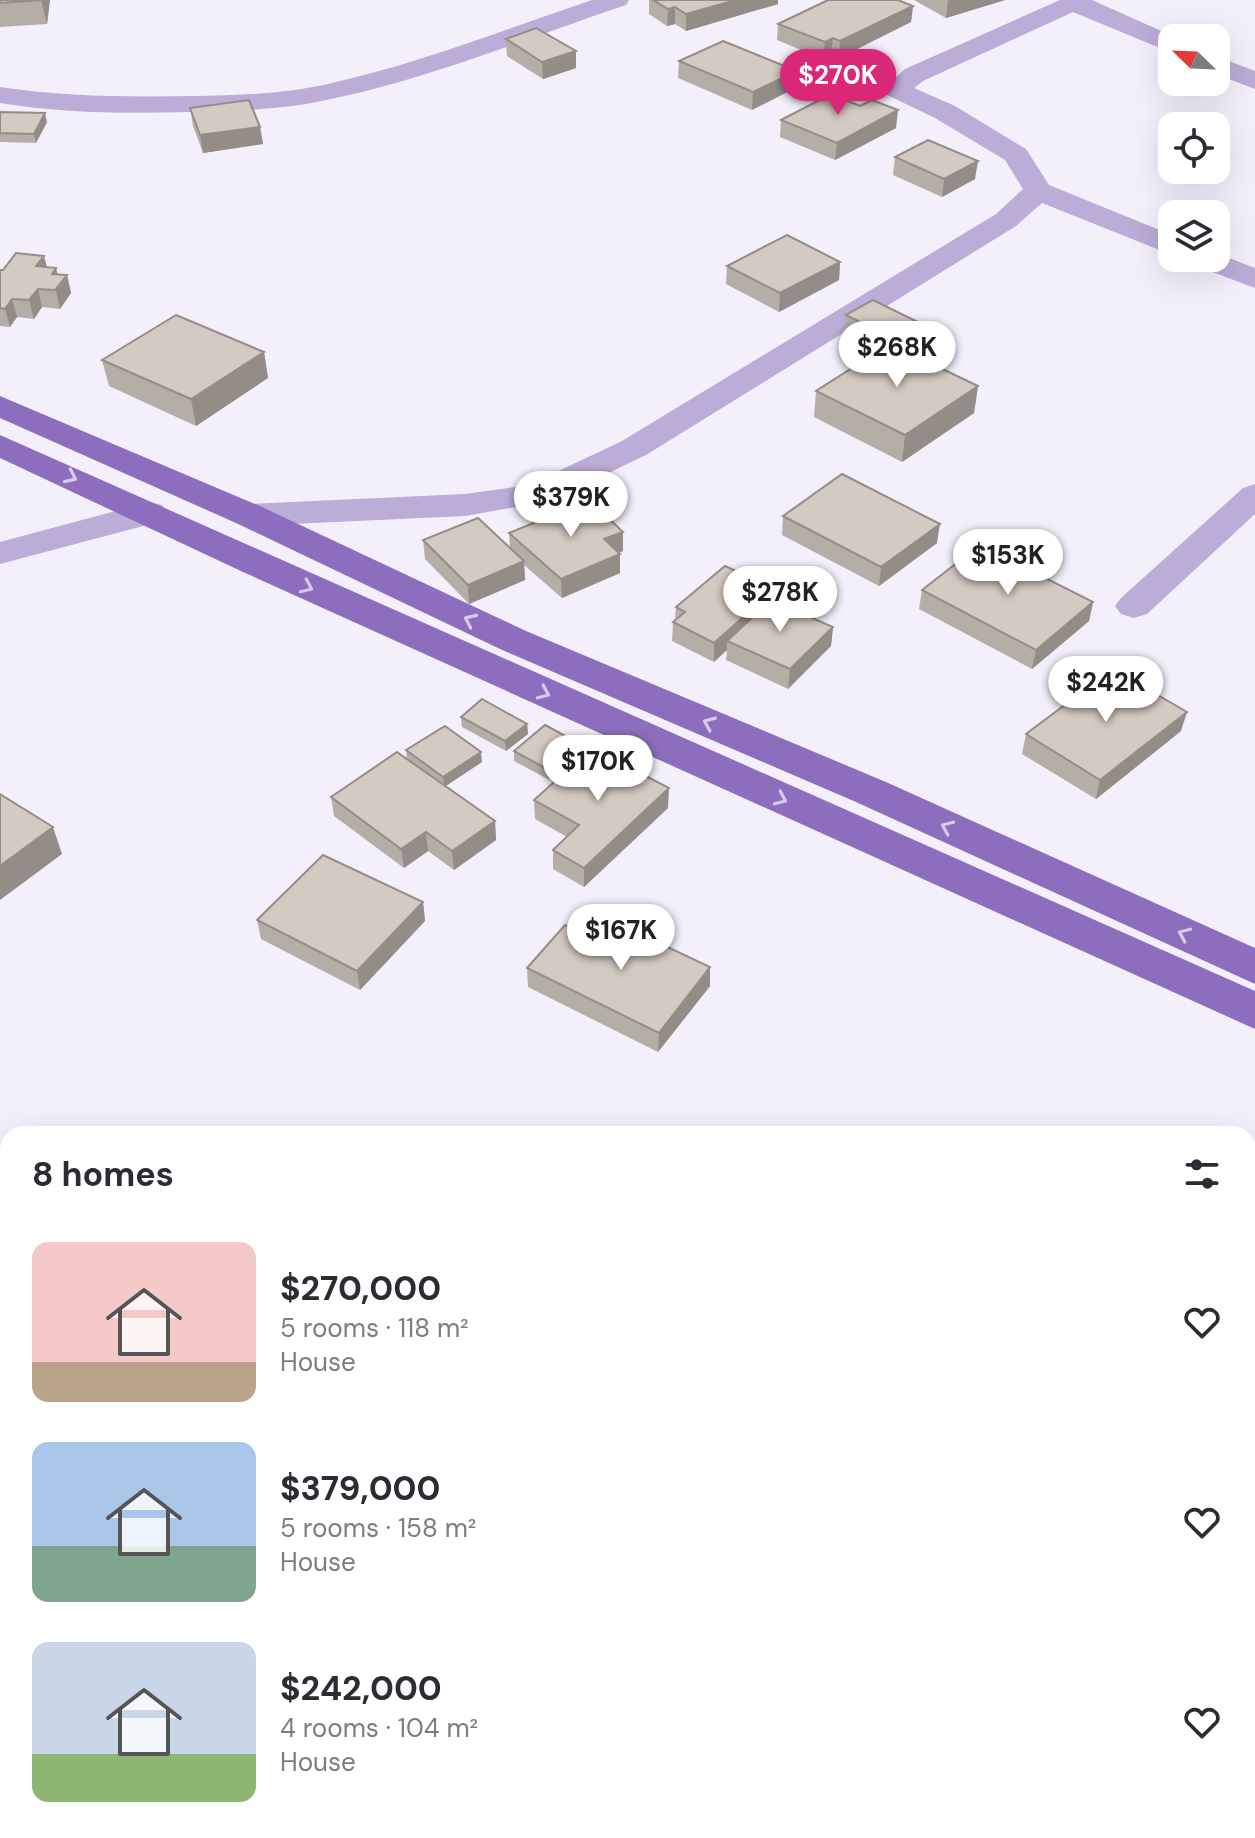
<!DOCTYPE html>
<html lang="en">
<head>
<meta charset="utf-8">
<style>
  body { margin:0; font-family:"DM Sans",sans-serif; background:#f2f2f3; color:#2b2b33; height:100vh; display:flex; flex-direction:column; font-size:30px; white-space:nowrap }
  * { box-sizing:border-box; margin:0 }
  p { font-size:26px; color:#7c7c81 }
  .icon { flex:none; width:44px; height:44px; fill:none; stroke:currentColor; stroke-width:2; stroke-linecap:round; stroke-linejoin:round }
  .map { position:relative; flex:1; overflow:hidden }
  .sheet { position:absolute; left:0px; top:1126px; width:1256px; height:712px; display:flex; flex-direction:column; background:#fff; border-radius:24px 24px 0 0; box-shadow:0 8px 32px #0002 }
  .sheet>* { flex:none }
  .needle { width:52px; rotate:293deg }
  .buttons { position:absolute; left:1158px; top:24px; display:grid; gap:16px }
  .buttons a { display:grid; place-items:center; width:72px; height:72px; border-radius:16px; background:#fff; box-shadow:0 8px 32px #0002; font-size:40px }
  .price { position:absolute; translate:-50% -68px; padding:0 18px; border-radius:28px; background:#fff; color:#222; font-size:26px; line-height:52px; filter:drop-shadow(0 2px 4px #0008) }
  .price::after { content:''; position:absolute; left:50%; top:48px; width:24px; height:18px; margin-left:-12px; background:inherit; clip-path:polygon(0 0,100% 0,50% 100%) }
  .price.selected { background:#db2777; color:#fff }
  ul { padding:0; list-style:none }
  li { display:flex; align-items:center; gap:24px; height:200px; padding:0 32px }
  li span { display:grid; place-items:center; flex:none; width:224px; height:160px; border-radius:16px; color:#555 }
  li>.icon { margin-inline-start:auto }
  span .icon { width:96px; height:96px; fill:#fffc; stroke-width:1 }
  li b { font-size:34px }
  h2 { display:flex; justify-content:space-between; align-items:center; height:96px; padding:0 32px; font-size:34px }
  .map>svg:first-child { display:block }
</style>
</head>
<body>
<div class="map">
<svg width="1255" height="1838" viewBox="0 0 1255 1838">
  <rect width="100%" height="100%" fill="#f4f0fb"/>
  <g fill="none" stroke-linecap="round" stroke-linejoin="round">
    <g fill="#bbacd8" fill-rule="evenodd">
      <path d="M592 0H629L626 5C524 39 423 82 317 102 275 110 232 111 189 112 125 114 63 113 0 103V87C65 97 129 97 194 96 240 95 287 94 332 83 421 63 506 29 592 0Z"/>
      <polygon points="1060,0 1092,0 1177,38 1172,38 1172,53 1073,12 923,81 914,88 955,106 1026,149 1049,185 1172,235 1172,255 1042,203 1016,226 646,455 550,501 465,516 249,526 236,523 231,515 236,507 249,504 465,494 529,485 622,441 996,214 1023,189 1005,160 935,118 887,95 883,89 905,69"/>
      <polygon points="1216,56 1255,71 1255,89 1216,74"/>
      <polygon points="1216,253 1255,268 1255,288 1191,264 1187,258 1216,258"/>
      <polygon points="1255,484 1255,514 1147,614 1134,618 1121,614 1115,606 1121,598 1243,488"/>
      <polygon points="149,502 162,505 167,513 162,521 0,564 0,542"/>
      <polygon points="90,1830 157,1830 153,1838 86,1838"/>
    </g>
    <g fill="#8d6ebe" fill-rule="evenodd">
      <polygon points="0,396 262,507 526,631 886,782 1255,948 1255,984 856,802 500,649 236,523 0,418"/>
      <polygon points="0,435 1255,991 1255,1029 243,572 0,458"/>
    </g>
  </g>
  <g fill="#b5aea6">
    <polygon points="0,0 50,0 47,24 0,27"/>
    <polygon points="649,0 778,0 778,4 686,31 675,24 667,26 649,14"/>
    <polygon points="914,0 1005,0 946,18"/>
    <polygon points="913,6 911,22 839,58 831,55 823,59 777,40 778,24"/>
    <polygon points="506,39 576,51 576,68 543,79 507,56"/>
    <polygon points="679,61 795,88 752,110 678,78"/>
    <polygon points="860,106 896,128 835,160 780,137 781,120"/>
    <polygon points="190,108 260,127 263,144 203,153 193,126"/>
    <polygon points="0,112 47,122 36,143 0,142"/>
    <polygon points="895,157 975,179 942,197 893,175"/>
    <polygon points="840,262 839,280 779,312 726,284 727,266"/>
    <polygon points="47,267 56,268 57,274 67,275 71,293 60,309 42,307 34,319 17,317 10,327 0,326 0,270"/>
    <polygon points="846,315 927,347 913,355 978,386 974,413 902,462 814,417 816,391 879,351 844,333"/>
    <polygon points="264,352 268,378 196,426 109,386 102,360"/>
    <polygon points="783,516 937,543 879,586 782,535"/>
    <polygon points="509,533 623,551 618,553 620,573 562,598 524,565 525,580 469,604 425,559 423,540 510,548"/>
    <polygon points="775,589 775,601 833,627 831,646 788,689 726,660 727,650 714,662 672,641 673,622 675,620 676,607"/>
    <polygon points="922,590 1093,602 1089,621 1032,669 919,609"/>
    <polygon points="461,717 527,724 528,734 506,751 462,727"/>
    <polygon points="1181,731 1096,799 1022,754 1026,734"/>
    <polygon points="588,748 588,751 668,808 584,887 553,869 553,850 567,837 535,819 534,800 553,782 514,761 514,751"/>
    <polygon points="406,750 482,762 446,786 495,821 496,840 454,870 428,851 404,868 334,816 331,797 407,759"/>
    <polygon points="423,902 425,921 360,990 261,939 257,920"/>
    <polygon points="587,936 710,986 658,1052 528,987 527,968"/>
  </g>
  <g fill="#948d87">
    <polygon points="41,0 50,0 47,24"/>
    <polygon points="736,0 778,0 778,4 686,31 686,14"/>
    <polygon points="948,0 1005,0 946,18"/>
    <polygon points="913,6 911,22 839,58 840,41"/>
    <polygon points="675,7 675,24 667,26 668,9"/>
    <polygon points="833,38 831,55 823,59 825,42"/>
    <polygon points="576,51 576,68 543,79 542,62"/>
    <polygon points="797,71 795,88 752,110 753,92"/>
    <polygon points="898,110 896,128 835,160 837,143"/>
    <polygon points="45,113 47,122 36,143 34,134"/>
    <polygon points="260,127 263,144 203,153 200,135"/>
    <polygon points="978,161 975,179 942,197 944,179"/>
    <polygon points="44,256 49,274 36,266"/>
    <polygon points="840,262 839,280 779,312 780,293"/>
    <polygon points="56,268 60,284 67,275 71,293 60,309 52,274"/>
    <polygon points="38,289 42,307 34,319 29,300"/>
    <polygon points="12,299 17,317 10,327 5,309"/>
    <polygon points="930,328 927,347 900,362 902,344"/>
    <polygon points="264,352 268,378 196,426 191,399"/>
    <polygon points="978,386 974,413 902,462 905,435"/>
    <polygon points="940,524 937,543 879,586 881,567"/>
    <polygon points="623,532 623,551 604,558 604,539"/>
    <polygon points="620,554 620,573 562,598 561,579"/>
    <polygon points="524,561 525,580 469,604 468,585"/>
    <polygon points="775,589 774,608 727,641 727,650 714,662 714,643"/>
    <polygon points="1093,602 1089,621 1032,669 1036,650"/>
    <polygon points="833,627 831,646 788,689 790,669"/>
    <polygon points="1187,712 1181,731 1096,799 1100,780"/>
    <polygon points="527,724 528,734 506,751 505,741"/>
    <polygon points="588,748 588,758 558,785 558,775"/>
    <polygon points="481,752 482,762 444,787 443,777"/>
    <polygon points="669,788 668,808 584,887 584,868"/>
    <polygon points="495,821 496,840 454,870 452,851"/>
    <polygon points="53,827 62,854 0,900 0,866"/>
    <polygon points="426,832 428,851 404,868 401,849"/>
    <polygon points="423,902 425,921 360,990 357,971"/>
    <polygon points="710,967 710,986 658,1052 659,1033"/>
  </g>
  <g fill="#d3cac1" stroke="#948d87" stroke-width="2">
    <polygon points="0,0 41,0 0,3"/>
    <polygon points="653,0 736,0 686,14 675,7 668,9"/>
    <polygon points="828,0 898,0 913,6 840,41 833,38 825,42 778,24"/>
    <polygon points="536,28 576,51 542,62 506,39"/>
    <polygon points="723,41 797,71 753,92 679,61"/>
    <polygon points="831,94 860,106 872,100 898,110 837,143 781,120"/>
    <polygon points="249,100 260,127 200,135 190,108"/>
    <polygon points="0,112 45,113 34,134 0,133"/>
    <polygon points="928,140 978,161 944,179 895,157"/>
    <polygon points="787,235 840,262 780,293 727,266"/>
    <polygon points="16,253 44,256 36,266 56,268 52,274 67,275 55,290 38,289 29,300 12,299 5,309 0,308 0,270 3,270"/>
    <polygon points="873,300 930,328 902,344 846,315"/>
    <polygon points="176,315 264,352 191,399 102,360"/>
    <polygon points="890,344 978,386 905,435 816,391"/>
    <polygon points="842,474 940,524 881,567 783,516"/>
    <polygon points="590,500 623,532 604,539 620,554 561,579 509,533"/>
    <polygon points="478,518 524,561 468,585 423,540"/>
    <polygon points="980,545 1093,602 1036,650 922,590"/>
    <polygon points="725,566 775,589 714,643 673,622 685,612 676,607"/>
    <polygon points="771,600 833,627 790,669 727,641"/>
    <polygon points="1113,669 1187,712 1100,780 1026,734"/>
    <polygon points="482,699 527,724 505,741 461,717"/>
    <polygon points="545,725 588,748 558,775 514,751"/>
    <polygon points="445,726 481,752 443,777 406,750"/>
    <polygon points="592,748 669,788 584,868 553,850 579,825 534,800"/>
    <polygon points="397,752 495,821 452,851 426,832 401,849 331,797"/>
    <polygon points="0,794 53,827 0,866"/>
    <polygon points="323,855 423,902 357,971 257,920"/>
    <polygon points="604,917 710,967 659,1033 527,968 565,925 587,936"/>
    <polygon points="639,1129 645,1134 633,1134"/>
    <polygon points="961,1830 1141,1830 1139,1838 958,1838"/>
  </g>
  <defs><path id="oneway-chevron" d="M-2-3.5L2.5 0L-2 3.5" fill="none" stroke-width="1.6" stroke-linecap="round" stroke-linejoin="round" transform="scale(2)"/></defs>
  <g stroke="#d7cce8">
    <use href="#oneway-chevron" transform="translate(71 477) rotate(25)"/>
    <use href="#oneway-chevron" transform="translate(307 587) rotate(24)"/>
    <use href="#oneway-chevron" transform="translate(470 620) rotate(-155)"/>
    <use href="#oneway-chevron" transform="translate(544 693) rotate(24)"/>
    <use href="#oneway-chevron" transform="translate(709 723) rotate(-157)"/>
    <use href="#oneway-chevron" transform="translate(781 799) rotate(24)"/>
    <use href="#oneway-chevron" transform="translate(947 827) rotate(-156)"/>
    <use href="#oneway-chevron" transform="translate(1184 934) rotate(-156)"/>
  </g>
</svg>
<div class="buttons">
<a><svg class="needle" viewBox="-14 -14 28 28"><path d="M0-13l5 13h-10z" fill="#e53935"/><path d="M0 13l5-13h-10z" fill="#7c7c81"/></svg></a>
<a><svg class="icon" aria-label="locate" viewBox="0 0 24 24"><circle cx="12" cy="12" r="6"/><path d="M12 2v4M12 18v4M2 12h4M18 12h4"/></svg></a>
<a><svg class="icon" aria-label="layers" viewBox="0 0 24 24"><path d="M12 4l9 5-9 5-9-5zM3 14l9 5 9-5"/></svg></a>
</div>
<b class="price selected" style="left:838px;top:117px">$270K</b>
<b class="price" style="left:897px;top:389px">$268K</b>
<b class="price" style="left:571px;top:539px">$379K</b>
<b class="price" style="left:1008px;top:597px">$153K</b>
<b class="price" style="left:780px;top:634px">$278K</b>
<b class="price" style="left:1106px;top:724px">$242K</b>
<b class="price" style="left:598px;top:803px">$170K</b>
<b class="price" style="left:621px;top:972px">$167K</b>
<section class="sheet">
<h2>8 homes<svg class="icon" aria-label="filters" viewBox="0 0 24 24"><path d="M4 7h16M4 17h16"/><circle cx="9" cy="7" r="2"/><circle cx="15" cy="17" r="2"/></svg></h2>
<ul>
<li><span style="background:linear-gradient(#f6c9c9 75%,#b9a48a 0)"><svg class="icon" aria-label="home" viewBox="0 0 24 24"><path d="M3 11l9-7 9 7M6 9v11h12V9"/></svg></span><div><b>$270,000</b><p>5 rooms · 118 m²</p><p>House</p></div><svg class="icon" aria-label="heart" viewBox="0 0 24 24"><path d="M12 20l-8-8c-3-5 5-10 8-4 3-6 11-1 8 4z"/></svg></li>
<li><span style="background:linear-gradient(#a9c7e8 65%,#7fa58c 0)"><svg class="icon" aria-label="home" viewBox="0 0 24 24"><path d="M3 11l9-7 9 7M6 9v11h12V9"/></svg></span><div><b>$379,000</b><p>5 rooms · 158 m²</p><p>House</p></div><svg class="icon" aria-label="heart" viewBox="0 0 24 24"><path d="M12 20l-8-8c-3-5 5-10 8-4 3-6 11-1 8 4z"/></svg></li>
<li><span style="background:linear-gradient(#c9d6e8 70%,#8fb573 0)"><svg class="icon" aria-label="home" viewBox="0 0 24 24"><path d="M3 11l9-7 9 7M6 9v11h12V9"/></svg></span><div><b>$242,000</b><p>4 rooms · 104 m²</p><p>House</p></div><svg class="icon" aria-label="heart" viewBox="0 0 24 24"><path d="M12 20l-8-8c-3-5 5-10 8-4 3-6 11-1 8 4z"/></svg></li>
</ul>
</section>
</div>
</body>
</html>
